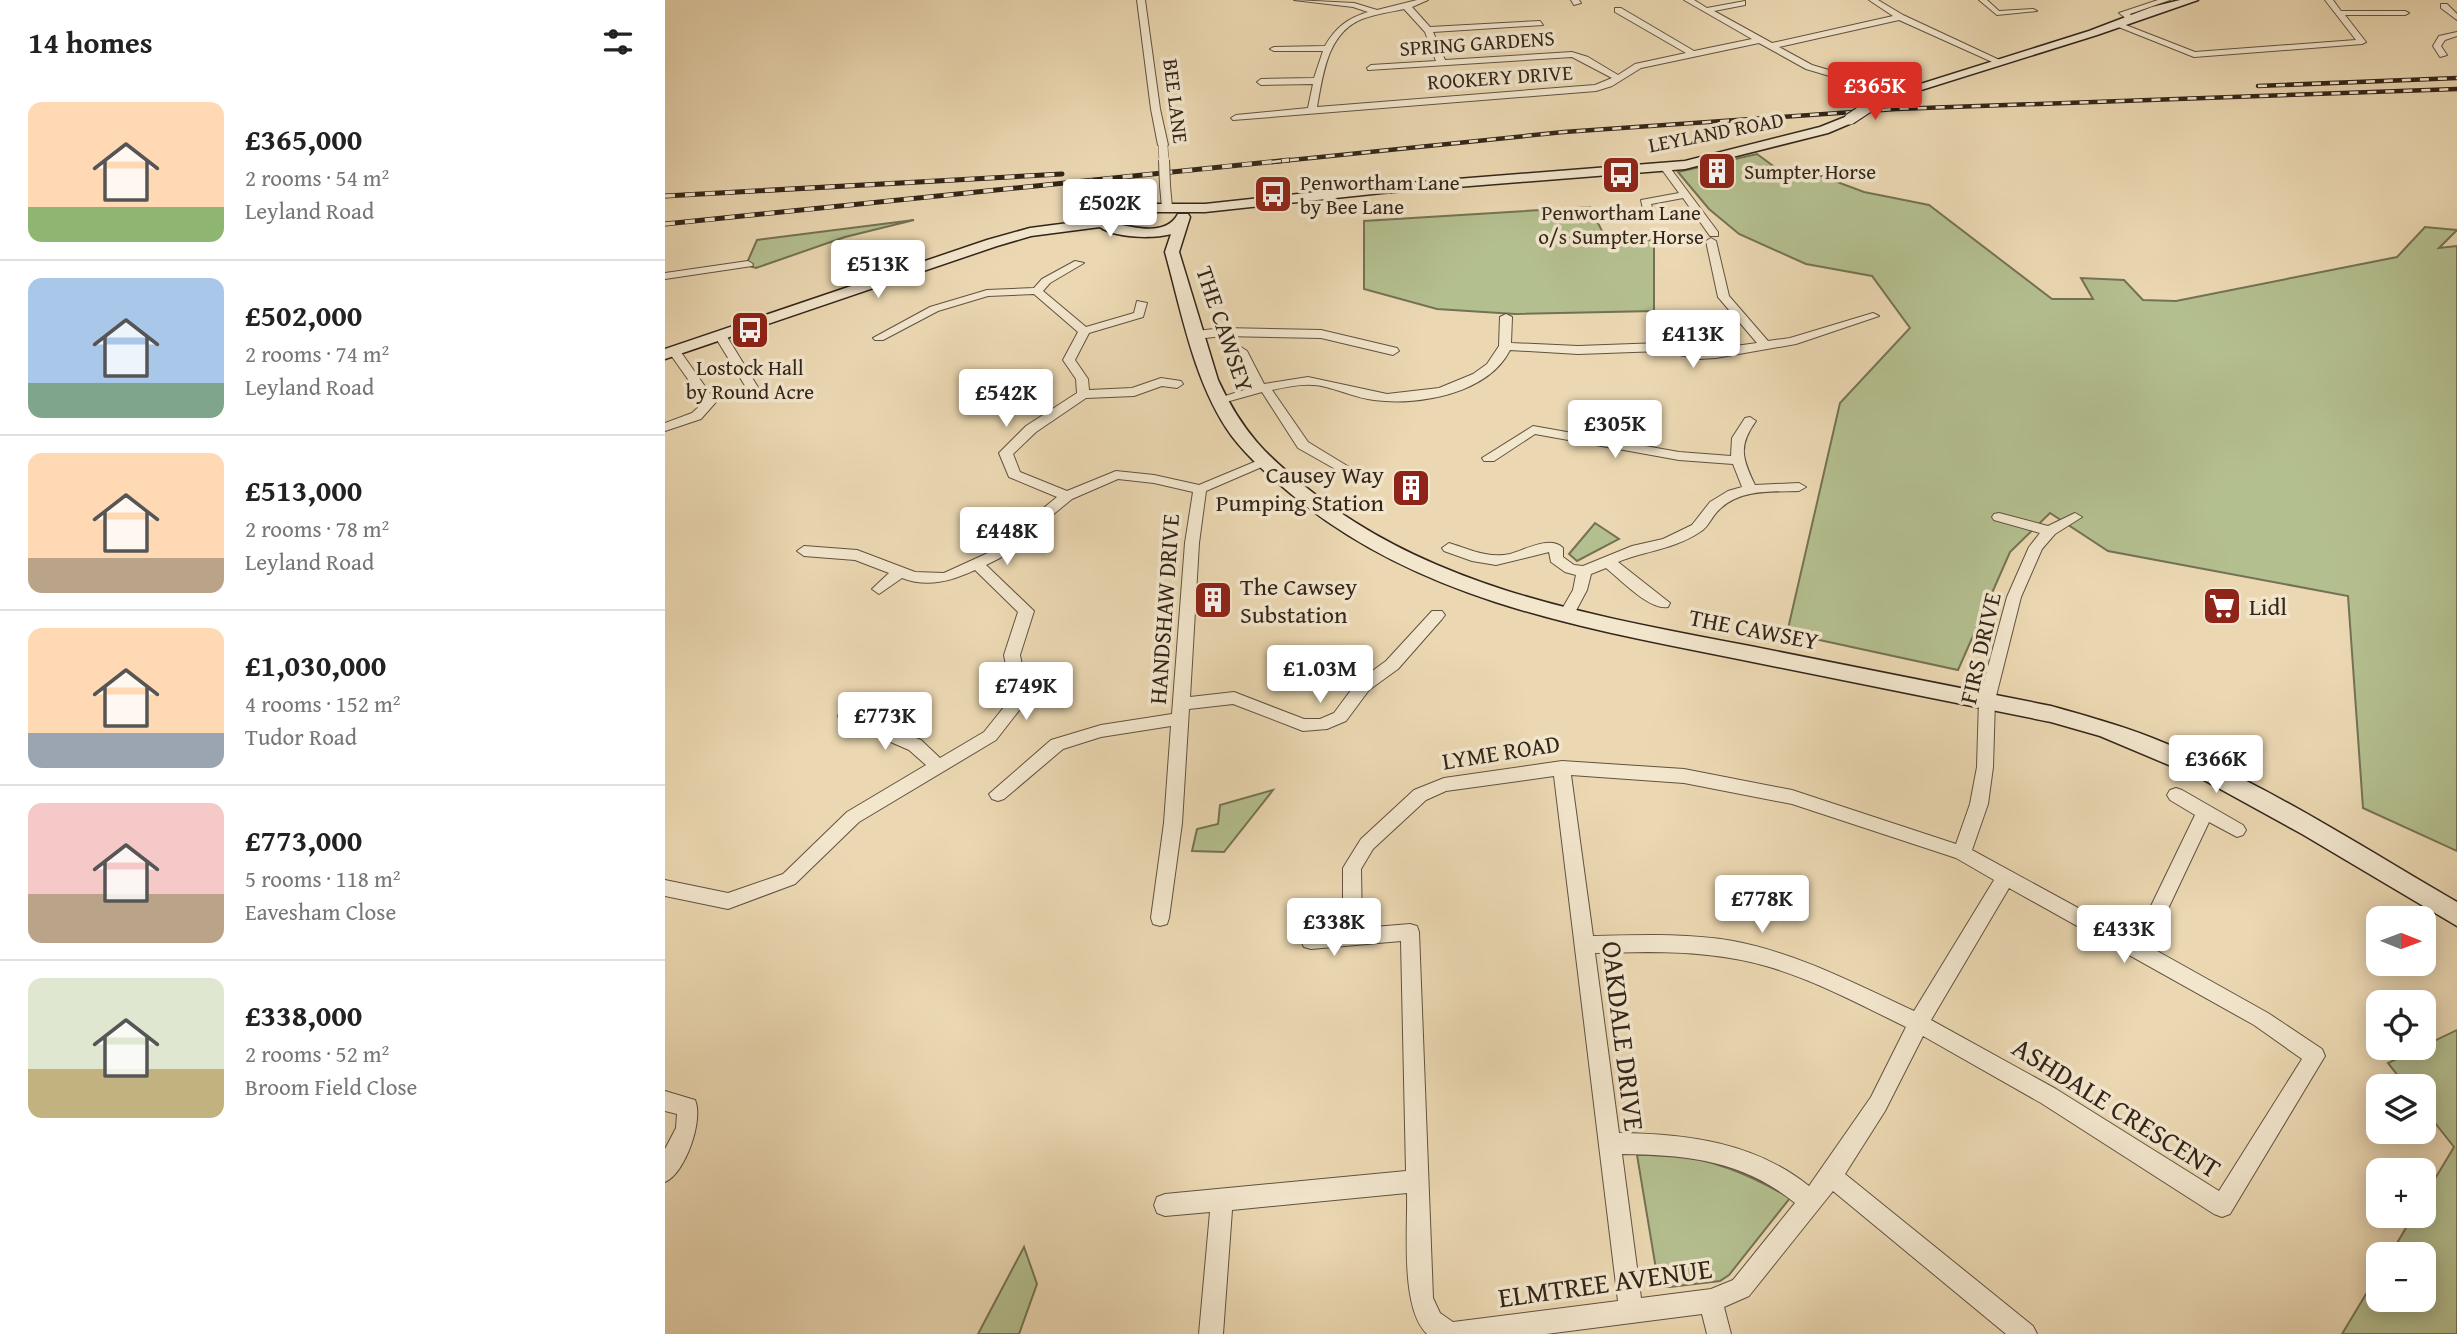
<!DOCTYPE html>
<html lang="en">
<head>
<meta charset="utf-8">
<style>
  body { margin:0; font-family:"Gentium Book Plus",serif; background:#f6f6f6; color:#222; height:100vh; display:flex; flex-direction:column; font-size:26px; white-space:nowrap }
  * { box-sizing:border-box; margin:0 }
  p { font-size:23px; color:#767676 }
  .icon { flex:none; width:38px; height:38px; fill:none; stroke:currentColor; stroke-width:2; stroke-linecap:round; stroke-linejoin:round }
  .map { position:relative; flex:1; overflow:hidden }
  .sheet { display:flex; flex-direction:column; background:#fff; width:665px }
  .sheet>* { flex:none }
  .needle { width:46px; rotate:91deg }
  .tools { position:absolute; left:1701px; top:906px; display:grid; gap:14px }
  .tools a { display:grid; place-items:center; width:70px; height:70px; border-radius:14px; background:#fff; box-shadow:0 4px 18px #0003; font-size:35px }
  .price { position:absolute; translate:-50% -60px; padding:0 16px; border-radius:7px; background:#fff; color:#222; font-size:23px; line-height:46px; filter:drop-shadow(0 2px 4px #0008) }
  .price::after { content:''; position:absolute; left:50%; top:42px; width:21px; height:16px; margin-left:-10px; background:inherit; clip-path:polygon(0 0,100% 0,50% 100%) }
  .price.active { background:#d93025; color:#fff }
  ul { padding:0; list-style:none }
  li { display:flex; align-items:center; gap:21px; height:175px; padding:0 28px }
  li+li { border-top:2px solid #e0e0e0 }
  li span { display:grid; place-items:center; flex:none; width:196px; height:140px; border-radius:14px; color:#555 }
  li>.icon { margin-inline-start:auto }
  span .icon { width:84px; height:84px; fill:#fffc; stroke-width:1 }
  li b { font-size:30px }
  h2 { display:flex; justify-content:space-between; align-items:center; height:84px; padding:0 28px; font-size:30px }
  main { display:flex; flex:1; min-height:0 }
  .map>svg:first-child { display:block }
</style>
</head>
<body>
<main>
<section class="sheet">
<h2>14 homes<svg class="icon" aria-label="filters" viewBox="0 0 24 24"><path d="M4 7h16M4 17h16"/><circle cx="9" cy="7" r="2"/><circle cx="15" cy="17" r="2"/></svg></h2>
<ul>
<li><span style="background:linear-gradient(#ffd9b3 75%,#8fb573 0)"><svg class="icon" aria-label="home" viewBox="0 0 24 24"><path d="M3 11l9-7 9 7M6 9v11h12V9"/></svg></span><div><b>£365,000</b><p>2 rooms · 54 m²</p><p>Leyland Road</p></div></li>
<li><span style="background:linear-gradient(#a9c7e8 75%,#7fa58c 0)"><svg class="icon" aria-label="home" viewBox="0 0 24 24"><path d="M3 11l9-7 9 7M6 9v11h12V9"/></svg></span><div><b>£502,000</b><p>2 rooms · 74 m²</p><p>Leyland Road</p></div></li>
<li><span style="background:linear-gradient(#ffd9b3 75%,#b9a48a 0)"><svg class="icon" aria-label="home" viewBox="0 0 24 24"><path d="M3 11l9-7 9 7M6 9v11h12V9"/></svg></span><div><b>£513,000</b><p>2 rooms · 78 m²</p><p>Leyland Road</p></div></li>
<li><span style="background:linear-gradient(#ffd9b3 75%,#9aa5b1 0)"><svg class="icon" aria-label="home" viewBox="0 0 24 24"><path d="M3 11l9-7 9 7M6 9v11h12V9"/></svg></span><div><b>£1,030,000</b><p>4 rooms · 152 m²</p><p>Tudor Road</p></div></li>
<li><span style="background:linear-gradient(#f6c9c9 65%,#b9a48a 0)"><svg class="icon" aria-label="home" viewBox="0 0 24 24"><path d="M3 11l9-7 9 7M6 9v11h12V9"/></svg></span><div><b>£773,000</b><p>5 rooms · 118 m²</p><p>Eavesham Close</p></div></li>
<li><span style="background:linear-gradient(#dfe7d0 65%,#c2b280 0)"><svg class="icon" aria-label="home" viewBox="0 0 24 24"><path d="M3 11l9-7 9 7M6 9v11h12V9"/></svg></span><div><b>£338,000</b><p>2 rooms · 52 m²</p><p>Broom Field Close</p></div></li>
</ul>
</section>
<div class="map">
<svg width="1792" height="1334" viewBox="0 0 1792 1334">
  <rect width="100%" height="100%" fill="#ebd8b2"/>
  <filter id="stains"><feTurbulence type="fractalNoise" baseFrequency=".00286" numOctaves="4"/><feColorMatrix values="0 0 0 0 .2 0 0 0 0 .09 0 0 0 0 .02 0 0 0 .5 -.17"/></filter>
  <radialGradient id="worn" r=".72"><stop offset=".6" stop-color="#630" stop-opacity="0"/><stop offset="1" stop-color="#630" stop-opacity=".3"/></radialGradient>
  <g fill="#b4bf8f" stroke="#747254" stroke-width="2">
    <polygon points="1092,154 1115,171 1132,167 1199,192 1264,205 1387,299 1428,299 1416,278 1459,280 1478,300 1511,301 1732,257 1760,227 1792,230 1774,248 1792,246 1792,851 1698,808 1683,596 1443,551 1385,513 1345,552 1293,670 1122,633 1175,403 1245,328 1207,276 1141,264 1074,234 1044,209 1013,172"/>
    <polygon points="925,207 942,241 989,240 989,311 850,314 772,309 699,289 699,221"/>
    <polygon points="249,220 180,237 91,268 81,265 92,240"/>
    <polygon points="930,523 954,539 912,561 904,554"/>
    <polygon points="608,790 559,852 527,851 532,829 553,824 555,805"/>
    <polygon points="1792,1030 1792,1334 1677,1334 1713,1274 1713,1300 1759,1300 1759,1255 1725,1255 1748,1216 1759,1216 1759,1197 1789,1147 1759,1109 1759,1087 1742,1087 1723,1063"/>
    <path d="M998 1154C1046 1158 1084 1174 1125 1198L1064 1275 1055 1281 1005 1287 998 1286 993 1281 972 1155Z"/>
    <polygon points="359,1247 372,1284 354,1334 313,1334"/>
  </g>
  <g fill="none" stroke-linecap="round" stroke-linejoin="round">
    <defs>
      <g id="street">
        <polygon points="472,0 480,0 495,109 503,145 498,148 493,145 486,109"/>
        <path d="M629 0 689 3 712 10 752 0H763L747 7 765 27 875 21 878 25 768 32 780 60 907 52 923 57 953 75 970 64 1021 53 950 12V8H956L1029 51 1087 39 1019 0H1029L1042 8 1080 1V5L1049 11 1107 43 1228 16 1204 0H1213L1238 15 1341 63 1334 65 1234 20 1114 47 1147 65 1211 84V88L1208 89 1141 69 1094 43 976 68 947 86 931 91 568 120 566 118 571 115 643 108 648 84 596 85 592 82 596 79 649 78 658 51H609L605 49 609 47 660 46C671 27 683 18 703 12L688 7ZM739 9 760 32 771 61 706 65 702 68 703 70 907 57 947 78 930 85 652 107C658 75 662 33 697 19 711 14 725 12 739 9Z"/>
        <polygon points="906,0 914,0 916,3 909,5"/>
        <polygon points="1314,0 1322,0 1334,11 1368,9 1372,11 1332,15"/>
        <polygon points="1493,0 1505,0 1465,14 1468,19 1462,19 1454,13"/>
        <polygon points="1660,0 1668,0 1676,11 1740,11 1744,13 1740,15 1680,15 1701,42 1697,44 1529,57 1446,24 1453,22 1530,52 1691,40"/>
        <polygon points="1776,4 1782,4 1792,14 1792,20 1776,8"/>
        <polygon points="1792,32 1792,36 1780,40 1776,46 1782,55 1775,57 1768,46 1774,36"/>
        <polygon points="997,165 1003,165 1053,232 1053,236 1045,236 1018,198 986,204 988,212 979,214 976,200 1014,193 995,167"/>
        <polygon points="500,183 505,186 507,207 502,210 497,207 495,186"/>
        <path d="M1046 238 1051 241 1064 296 1103 341 1125 338 1208 313 1214 316 1131 344 1051 358 1034 359 996 351 913 354 845 350C823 394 753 406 709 400 692 398 677 391 661 387 644 382 625 386 607 390L643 442 684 467 686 470 679 474 633 448 597 392 554 404 548 400 588 387 570 351 576 347 582 351 599 384 643 377 722 394 774 388 808 374 822 364 834 346 835 317 841 314 847 317 846 343 913 346 996 343 1034 351 1092 343 1053 297 1041 241Z"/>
        <polygon points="83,261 88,264 87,266 0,279 0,273"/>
        <path d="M410 261 419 263 385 283 378 291 421 327 469 313 472 301 482 303 478 317 424 333 410 360 423 379 424 390 467 388 496 378 516 381 518 384 512 388 497 386 469 396 421 398 371 432 348 454 355 472 402 491 451 471 489 475 534 485 594 460 599 459 606 463 541 491 534 543 525 697 569 692 639 719H655L669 713 692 682 721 661 767 611H777L780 615 777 619 733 669 704 690 681 721 662 729 638 731 568 704 524 709 517 823 504 918 502 924 495 926 488 924 486 918 499 823 506 726 436 737 398 749 339 799 333 801 327 799 324 794 386 740 436 725 507 714 520 543 528 492 489 483 453 479 407 499 335 558 321 565 369 611 355 655 362 690 359 704 331 740 194 822 130 884 63 909 0 896V880L63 893 118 874 182 812 261 765 244 750 175 720 173 716 175 712H187L256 740 275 758 319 732 343 702 346 690 339 655 353 612 310 570C286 581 263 588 237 578L214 594 207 589 224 573 190 560 139 556 132 551 139 546 192 550 250 572 279 573 325 552 392 497 344 477 334 453 361 426 412 393 411 379 398 360 413 332 369 294 323 296 273 311 218 340H210L208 338 265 307 322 290 369 288 377 279Z"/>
        <polygon points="558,328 656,330 732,348 734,351 728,355 656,338 558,336 531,339 525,335 531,331"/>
        <polygon points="55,331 61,335 94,389 92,392 84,392 82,389 49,335"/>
        <polygon points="9,347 13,348 51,402 36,419 0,431 0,423 27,413 39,402 3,351"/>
        <path d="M1085 417 1091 421C1073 446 1077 458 1090 485L1134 483 1141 487 1134 491C1107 492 1077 489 1056 508 1047 515 1044 527 1035 532 1010 549 980 551 953 562L1005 603 1003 607C985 611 955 579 941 568L926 574 922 590 906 620 901 621 893 616 908 590 911 575 900 572 886 562 884 552 831 565 807 561 779 551 777 548 784 543C804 549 823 559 845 554 860 550 885 535 898 548V557L909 565 918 566 967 546 998 539 1027 525 1045 502 1063 491 1077 487 1068 464 1014 460 870 434 829 461H819L817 458 868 426 1014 452 1066 456 1067 438 1080 418Z"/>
        <path d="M1334 513 1383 526 1410 513 1417 517 1390 534 1377 549 1356 597 1330 700 1328 767 1323 804 1307 850 1470 939 1530 815 1505 800 1502 795 1505 790 1511 788 1517 790 1578 825 1581 830 1578 835 1572 837 1544 822 1485 947 1603 1013 1657 1049 1660 1056 1565 1214 1557 1217 1549 1214 1376 1103 1258 1036 1220 1111 1180 1174 1368 1326 1372 1334H1341L1168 1191 1084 1296 1059 1307 1066 1334H1042L1037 1314 881 1334H762C735 1308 743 1230 742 1193L567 1210 558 1334H534L545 1212 500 1216 492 1213 489 1205 492 1197 500 1194 741 1171 736 941 646 949 639 947 636 941 639 935 678 930V868L681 863 696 839 749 790 779 778 897 761 1019 769 1127 790 1291 844 1305 804 1312 767 1314 700 1342 597 1364 547 1375 533 1329 520 1327 517 1329 514ZM906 775 1019 783 1127 804 1291 858 1329 880 1249 1011C1191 984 1132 953 1068 941 1022 933 975 935 928 936ZM889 776 953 1301 788 1322 775 1313 768 1298 754 932 752 926 745 924 697 928 696 869 708 849 761 800 781 791ZM1344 888 1589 1025 1637 1059 1554 1191 1391 1089 1266 1020ZM983 952C1023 952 1063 955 1101 966 1150 980 1196 1005 1241 1027L1206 1097 1144 1186C1089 1142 1023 1134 954 1133L930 953ZM957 1154C1023 1155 1077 1160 1130 1203L1068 1280 1046 1289 976 1298Z"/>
        <path d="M0 1091 30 1100C39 1120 20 1174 0 1182V1149L11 1128 12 1114 0 1111Z"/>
      </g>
      <g id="secondary">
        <polygon points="1515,0 1533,0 1432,35 1221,101 1211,98 1424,31 1487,7"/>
        <path d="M1185 115 1189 116V122L1163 133 1020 169 717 193 540 212H486L451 224C472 228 501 236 513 214H523L525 217 514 252 553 380C577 432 602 457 647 492 774 592 936 617 1090 647 1189 667 1287 686 1386 706 1425 717 1465 728 1502 744 1604 786 1697 847 1792 902V926L1637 834 1537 779 1435 736 1386 722C1287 702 1187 682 1088 662 929 630 762 604 632 499 608 479 585 460 566 435 529 383 517 313 500 252L506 234C488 239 450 238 435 227L366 236 332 246 0 359V349L322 240 365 228 442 218 485 204H540L717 185 1020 161 1155 127Z"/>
      </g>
    </defs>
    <use href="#street" stroke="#615240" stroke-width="2"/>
    <use href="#secondary" stroke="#33251a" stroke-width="3"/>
    <use href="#street" fill="#f2e6cd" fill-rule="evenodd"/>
    <use href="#secondary" fill="#f2e6cd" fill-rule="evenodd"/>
    <defs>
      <g id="rail-far1">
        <polyline points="1593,86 1792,78"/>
        <polyline points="607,162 899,132 1231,109 1792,89"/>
      </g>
      <g id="rail">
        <polyline points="0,196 397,174"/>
        <polyline points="0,224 624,160"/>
      </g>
    </defs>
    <use href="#rail-far1" stroke="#33251a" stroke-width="4.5"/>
    <use href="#rail" stroke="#33251a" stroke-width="5"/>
    <use href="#rail-far1" stroke="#f2e6cd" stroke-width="2.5" stroke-dasharray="9" stroke-linecap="butt"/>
    <use href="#rail" stroke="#f2e6cd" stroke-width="3.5" stroke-dasharray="10" stroke-linecap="butt"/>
    <defs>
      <polyline id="street-bridge-far1" points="498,145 499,162"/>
      <polyline id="street-bridge" points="499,160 500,186"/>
      <polyline id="secondary-bridge" points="1185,119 1217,98"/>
    </defs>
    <use href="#street-bridge-far1" stroke="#615240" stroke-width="10" stroke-linecap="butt"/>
    <use href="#street-bridge" stroke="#615240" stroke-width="12" stroke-linecap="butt"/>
    <use href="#secondary-bridge" stroke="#33251a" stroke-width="13" stroke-linecap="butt"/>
    <use href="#street-bridge-far1" stroke="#f2e6cd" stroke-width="9"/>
    <use href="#street-bridge" stroke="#f2e6cd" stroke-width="10"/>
    <use href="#secondary-bridge" stroke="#f2e6cd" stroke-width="11"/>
  </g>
  <defs>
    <symbol id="building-square" viewBox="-11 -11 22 22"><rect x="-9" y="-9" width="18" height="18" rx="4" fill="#8f2418" stroke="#f2e6cd"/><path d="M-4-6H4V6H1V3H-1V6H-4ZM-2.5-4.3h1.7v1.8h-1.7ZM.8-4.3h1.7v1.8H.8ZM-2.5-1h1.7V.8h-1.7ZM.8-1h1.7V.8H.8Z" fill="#fff"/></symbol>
    <symbol id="bus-square" viewBox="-11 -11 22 22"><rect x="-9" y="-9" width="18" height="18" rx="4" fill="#8f2418" stroke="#f2e6cd"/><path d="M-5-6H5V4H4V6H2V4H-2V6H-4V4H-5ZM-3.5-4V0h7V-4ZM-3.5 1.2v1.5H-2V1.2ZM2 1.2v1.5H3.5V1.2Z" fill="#fff"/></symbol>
    <symbol id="supermarket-square" viewBox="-11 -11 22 22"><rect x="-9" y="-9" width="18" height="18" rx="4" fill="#8f2418" stroke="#f2e6cd"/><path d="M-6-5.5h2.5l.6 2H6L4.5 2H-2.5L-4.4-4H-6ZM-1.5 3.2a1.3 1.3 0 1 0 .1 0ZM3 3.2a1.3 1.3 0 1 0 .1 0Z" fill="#fff"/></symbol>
  </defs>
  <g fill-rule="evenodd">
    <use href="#building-square" x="1030" y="149" width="44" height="44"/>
    <use href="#bus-square" x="934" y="153" width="44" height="44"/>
    <use href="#bus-square" x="586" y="172" width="44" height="44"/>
    <use href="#bus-square" x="63" y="308" width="44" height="44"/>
    <use href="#building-square" x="724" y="466" width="44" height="44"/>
    <use href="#building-square" x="526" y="578" width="44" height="44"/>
    <use href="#supermarket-square" x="1535" y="584" width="44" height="44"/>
  </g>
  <g text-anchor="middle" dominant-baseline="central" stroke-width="7" stroke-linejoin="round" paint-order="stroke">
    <g font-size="21" fill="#33251a" stroke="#f2e6cd">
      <text transform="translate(812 43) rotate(-4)">SPRING GARDENS</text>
      <text transform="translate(835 77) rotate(-4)">ROOKERY DRIVE</text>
      <text transform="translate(511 101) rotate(83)">BEE LANE</text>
      <text transform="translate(1051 132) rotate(-11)">LEYLAND ROAD</text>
    </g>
    <g font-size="21" fill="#33251a" stroke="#f2e6cd" text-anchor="start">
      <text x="1079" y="171">Sumpter Horse</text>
      <text x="635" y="182">Penwortham Lane<tspan x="635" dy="24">by Bee Lane</tspan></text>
      <text x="956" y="212" text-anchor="middle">Penwortham Lane<tspan x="956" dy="24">o/s Sumpter Horse</tspan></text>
      <text x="85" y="367" text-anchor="middle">Lostock Hall<tspan x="85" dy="24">by Round Acre</tspan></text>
    </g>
    <g font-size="24" fill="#33251a" stroke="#f2e6cd">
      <text transform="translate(560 329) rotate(71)">THE CAWSEY</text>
      <text transform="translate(499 609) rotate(-86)">HANDSHAW DRIVE</text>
      <text transform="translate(1089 629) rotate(11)">THE CAWSEY</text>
      <text transform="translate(1315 648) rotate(-77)">FIRS DRIVE</text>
      <text transform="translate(836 752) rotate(-9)">LYME ROAD</text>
    </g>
    <g font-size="24" fill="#33251a" stroke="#f2e6cd" text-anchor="start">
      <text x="719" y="474" text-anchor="end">Causey Way<tspan x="719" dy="28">Pumping Station</tspan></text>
      <text x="575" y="586">The Cawsey<tspan x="575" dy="28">Substation</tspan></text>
      <text x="1584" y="606">Lidl</text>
    </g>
    <g font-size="28" fill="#33251a" stroke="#f2e6cd">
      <text transform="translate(959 1036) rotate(83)">OAKDALE DRIVE</text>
      <text transform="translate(1452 1107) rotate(32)">ASHDALE CRESCENT</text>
      <text transform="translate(940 1282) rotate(-8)">ELMTREE AVENUE</text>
    </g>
  </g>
  <rect width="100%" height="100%" filter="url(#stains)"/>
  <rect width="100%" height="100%" fill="url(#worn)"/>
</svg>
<div class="tools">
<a><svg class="needle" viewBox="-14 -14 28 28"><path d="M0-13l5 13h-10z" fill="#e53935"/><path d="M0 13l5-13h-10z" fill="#767676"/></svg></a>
<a><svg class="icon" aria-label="locate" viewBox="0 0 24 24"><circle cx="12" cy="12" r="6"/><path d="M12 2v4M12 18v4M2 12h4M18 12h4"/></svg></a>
<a><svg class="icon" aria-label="layers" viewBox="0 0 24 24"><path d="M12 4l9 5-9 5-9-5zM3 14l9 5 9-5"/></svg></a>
<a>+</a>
<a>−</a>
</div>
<b class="price active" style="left:1210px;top:122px">£365K</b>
<b class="price" style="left:445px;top:239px">£502K</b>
<b class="price" style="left:213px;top:300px">£513K</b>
<b class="price" style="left:1028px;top:370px">£413K</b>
<b class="price" style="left:341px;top:429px">£542K</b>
<b class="price" style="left:950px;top:460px">£305K</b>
<b class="price" style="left:342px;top:567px">£448K</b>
<b class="price" style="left:655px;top:705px">£1.03M</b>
<b class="price" style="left:361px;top:722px">£749K</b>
<b class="price" style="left:220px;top:752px">£773K</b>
<b class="price" style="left:1551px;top:795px">£366K</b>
<b class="price" style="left:1097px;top:935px">£778K</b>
<b class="price" style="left:669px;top:958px">£338K</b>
<b class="price" style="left:1459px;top:965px">£433K</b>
</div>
</main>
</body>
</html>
